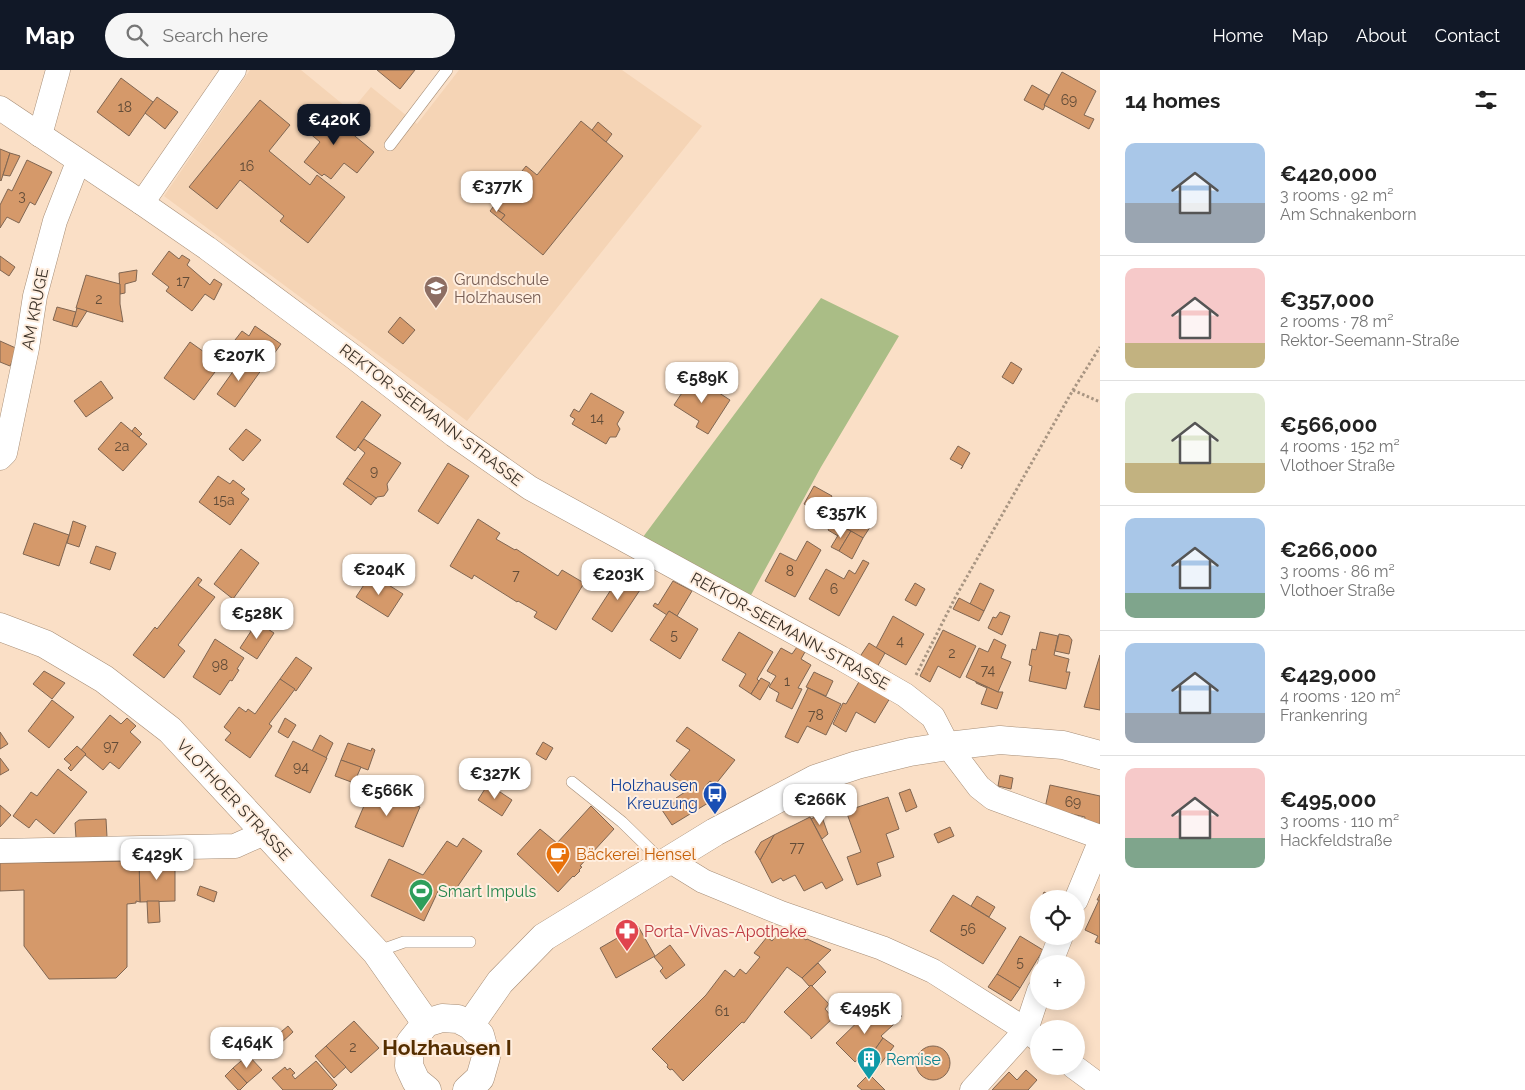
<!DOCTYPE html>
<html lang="en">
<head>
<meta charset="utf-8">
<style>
  body { margin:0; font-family:Raleway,sans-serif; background:#f6f6f6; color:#222; height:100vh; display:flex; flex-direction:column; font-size:19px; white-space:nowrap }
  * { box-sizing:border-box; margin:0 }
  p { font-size:16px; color:#767676 }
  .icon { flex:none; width:28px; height:28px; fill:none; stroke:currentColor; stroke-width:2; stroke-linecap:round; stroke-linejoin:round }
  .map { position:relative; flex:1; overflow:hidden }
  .side { display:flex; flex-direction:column; background:#fff; width:425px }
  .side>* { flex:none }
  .buttons { position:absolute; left:1030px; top:820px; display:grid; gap:10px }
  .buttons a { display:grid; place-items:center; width:55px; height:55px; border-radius:50%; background:#fff; box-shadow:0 2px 12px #0003; font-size:25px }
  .price { position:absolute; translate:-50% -42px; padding:0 11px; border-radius:10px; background:#fff; color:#222; font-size:16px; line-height:32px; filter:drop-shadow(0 1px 2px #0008) }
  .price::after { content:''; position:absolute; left:50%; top:30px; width:15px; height:11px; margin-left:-8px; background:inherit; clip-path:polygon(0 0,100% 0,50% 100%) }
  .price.on { background:#111827; color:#fff }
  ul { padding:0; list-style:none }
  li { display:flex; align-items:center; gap:15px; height:125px; padding:0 25px }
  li+li { border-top:1px solid #e0e0e0 }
  li span { display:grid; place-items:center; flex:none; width:140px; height:100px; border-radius:10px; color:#555 }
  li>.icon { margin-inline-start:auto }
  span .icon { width:60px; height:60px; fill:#fffc; stroke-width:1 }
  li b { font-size:21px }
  h2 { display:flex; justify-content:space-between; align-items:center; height:60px; padding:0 25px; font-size:21px }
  header { display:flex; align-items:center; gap:30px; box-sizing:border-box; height:70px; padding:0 25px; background:#111827; color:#fff }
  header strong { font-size:24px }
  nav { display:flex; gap:28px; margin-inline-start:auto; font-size:18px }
  .search { width:350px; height:45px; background:#f6f6f6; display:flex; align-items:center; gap:12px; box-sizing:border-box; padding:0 18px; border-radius:28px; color:#767676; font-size:19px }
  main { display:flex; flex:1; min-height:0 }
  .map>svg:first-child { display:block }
</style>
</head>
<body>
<header>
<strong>Map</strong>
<div class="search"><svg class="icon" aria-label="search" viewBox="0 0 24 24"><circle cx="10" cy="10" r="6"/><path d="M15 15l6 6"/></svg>Search here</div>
<nav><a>Home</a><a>Map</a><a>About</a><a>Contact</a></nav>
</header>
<main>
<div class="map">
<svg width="1100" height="1020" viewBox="0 0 1100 1020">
  <rect width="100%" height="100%" fill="#fadfc6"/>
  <polygon fill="#f5d4b5" points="250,0 301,0 351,41 371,17 417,54 459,0 622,0 702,56 467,351 164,126"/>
  <polygon fill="#aabd86" points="821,228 899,266 821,397 750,527 643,467"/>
  <g fill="#d5996a" stroke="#806652">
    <polygon points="377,0 415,0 400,19"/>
    <polygon points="1062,2 1096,21 1084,45 1094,49 1089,59 1044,35"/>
    <polygon points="121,8 153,32 129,66 97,42"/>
    <polygon points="1032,15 1049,25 1044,35 1045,36 1043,40 1024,30"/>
    <polygon points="157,27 178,42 165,59 145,43"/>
    <polygon points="260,30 290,55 269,81 310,115 317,105 345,127 308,173 280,151 284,146 240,110 217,139 189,117"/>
    <polygon points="319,36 374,82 357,103 344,93 331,109 324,104 322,106 304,92 320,72 302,57"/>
    <polygon points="581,51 623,86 543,185 501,150 505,145 493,137 526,96 537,105"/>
    <polygon points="598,52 612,64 606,72 592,60"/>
    <polygon points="0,79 10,83 1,111 0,110"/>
    <polygon points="10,83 20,86 10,106 3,105"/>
    <polygon points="27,90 52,102 35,135 30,132 19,153 7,147 0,158 0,135 8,119 12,121"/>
    <polygon points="493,137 505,145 501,150 490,141"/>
    <polygon points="169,181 179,189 182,185 190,190 187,195 210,215 214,209 222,214 214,230 205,224 192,241 166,221 169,217 152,204"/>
    <polygon points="0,186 15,197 9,206 0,200"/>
    <polygon points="137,200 136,211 125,214 125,223 120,224 119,203"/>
    <polygon points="86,205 120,214 120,234 123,252 76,238"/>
    <polygon points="57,237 76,242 72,256 53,250"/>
    <polygon points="77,238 87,241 77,257 72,256"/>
    <polygon points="400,247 415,260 403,274 388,262"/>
    <polygon points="255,256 281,274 263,299 238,281 242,275 235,270 242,261 249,266"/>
    <polygon points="0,271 18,279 10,296 0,292"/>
    <polygon points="190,272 221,294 194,330 164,308"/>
    <polygon points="244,286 262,299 235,337 217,324"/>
    <polygon points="1011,292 1022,299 1013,314 1002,307"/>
    <polygon points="693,306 730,330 708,364 696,357 699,351 674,335"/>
    <polygon points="101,311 113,328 86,347 74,331"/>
    <polygon points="591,323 624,342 617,354 620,359 616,367 610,367 606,374 572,354 575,349 570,346 574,339 579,342"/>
    <polygon points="362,331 381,345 355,381 336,367"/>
    <polygon points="121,352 147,374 123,401 98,379"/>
    <polygon points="135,357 142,364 139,367 132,361"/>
    <polygon points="246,359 261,370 243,391 229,379"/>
    <polygon points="364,369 401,393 387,414 388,420 384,426 377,427 376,429 347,408 365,383 358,377"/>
    <polygon points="958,376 970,383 961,399 963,396 950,389"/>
    <polygon points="448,393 469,406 438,454 418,441"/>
    <polygon points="218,406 230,414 233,410 245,419 241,423 249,429 230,455 199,432"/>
    <polygon points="347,408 376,428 371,435 343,414"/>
    <polygon points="814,416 832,426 822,444 804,434"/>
    <polygon points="852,439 874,451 863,468 843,457"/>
    <polygon points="839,440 848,445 838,466 828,460"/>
    <polygon points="478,449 500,463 496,469 515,480 516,479 558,506 562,500 584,513 556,560 534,547 537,542 518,531 517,532 474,505 472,509 450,496"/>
    <polygon points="73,451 86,456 79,477 67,473"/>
    <polygon points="34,453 69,465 59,496 23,484"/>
    <polygon points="843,457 851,461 839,481 831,477"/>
    <polygon points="851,461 863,468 852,489 839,481"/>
    <polygon points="807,471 821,480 795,527 765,511 780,483 796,491"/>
    <polygon points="96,476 116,483 110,500 90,493"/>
    <polygon points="241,479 259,493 233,529 214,514"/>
    <polygon points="863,490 869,493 839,546 809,529 826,499 844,509 849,500 855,504"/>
    <polygon points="623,501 644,514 612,562 592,549"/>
    <polygon points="371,504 403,524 388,547 356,527"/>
    <polygon points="198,507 202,510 198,515 215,527 178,575 185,581 164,608 133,585 155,557 157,559"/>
    <polygon points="673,511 692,521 677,546 669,541 667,545 653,536 655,533 658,535"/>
    <polygon points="915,513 925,519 916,536 905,530"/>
    <polygon points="980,513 994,520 984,541 970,534"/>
    <polygon points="959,528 984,541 979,551 953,539"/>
    <polygon points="669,541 698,559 680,589 650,570"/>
    <polygon points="1000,542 1010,546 1002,565 988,558 993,547 996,548"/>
    <polygon points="893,546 924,564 906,595 876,578"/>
    <polygon points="257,552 274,563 257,589 240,578"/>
    <polygon points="943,560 976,576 960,608 938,596 930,612 920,606"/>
    <polygon points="739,562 773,582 757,609 759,611 751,624 739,616 746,604 722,590"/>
    <polygon points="1040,562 1058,566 1054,585 1069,589 1066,602 1070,602 1066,619 1029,611 1032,596 1029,595 1032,579 1036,580"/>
    <polygon points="1059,564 1069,566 1072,570 1069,584 1055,581"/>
    <polygon points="215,569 244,588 237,599 239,600 232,611 230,610 220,625 193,607"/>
    <polygon points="994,569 1006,575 1001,588 1011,592 998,622 966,607 979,578 988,582"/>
    <polygon points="869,573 885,583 876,599 859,588"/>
    <polygon points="797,577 805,582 801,589 811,595 798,618 802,619 792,639 776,631 779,623 769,617 776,606 767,601 781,578 792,584"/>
    <polygon points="1100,585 1100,640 1084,637"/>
    <polygon points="296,587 312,598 296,621 280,609"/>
    <polygon points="44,601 65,613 52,629 33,614"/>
    <polygon points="814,602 833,611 826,626 806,617"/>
    <polygon points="761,608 770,613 760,630 751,624"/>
    <polygon points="280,609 295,619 269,654 272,656 250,688 225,670 231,663 224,657 239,637 246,642 248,639 255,644"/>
    <polygon points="860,610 890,628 875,653 856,642 846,662 833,654 843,633 846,634"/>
    <polygon points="976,612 998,622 1003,622 997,639 981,634 987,618 976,613"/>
    <polygon points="808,618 841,634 826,665 807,656 798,673 785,667"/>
    <polygon points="52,630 74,647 49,678 28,661"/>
    <polygon points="110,645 121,654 127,648 136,656 130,662 141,672 119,699 110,692 103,700 85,685 86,684 81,680"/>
    <polygon points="285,648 296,655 288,668 278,662"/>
    <polygon points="687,657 735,690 715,715 710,711 703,719 713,730 672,755 662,740 678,730 676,728 688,720 670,705 690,680 676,671"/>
    <polygon points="0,662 8,674 0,679"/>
    <polygon points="320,665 333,673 326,688 312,681"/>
    <polygon points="293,671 327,688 310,723 275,706"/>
    <polygon points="543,672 553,678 546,690 536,684"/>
    <polygon points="348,673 371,681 372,678 375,680 368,700 341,690"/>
    <polygon points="77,676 86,684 71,701 68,698 71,695 64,689"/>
    <polygon points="0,688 9,700 0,705"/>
    <polygon points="341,690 361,697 354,713 335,706"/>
    <polygon points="58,699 87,722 54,764 36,749 29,758 13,746 31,722 37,726"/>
    <polygon points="1000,705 1013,708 1011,719 998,716"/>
    <polygon points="488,714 512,730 502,746 478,730"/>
    <polygon points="1050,715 1100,726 1100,755 1084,752 1085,747 1045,738"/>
    <polygon points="372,717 420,737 403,777 355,757"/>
    <polygon points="910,719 917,737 906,742 899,723"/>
    <polygon points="888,727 899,759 886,764 894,787 877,793 881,806 857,815 847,787 861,782 846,741"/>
    <polygon points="0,735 11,745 0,757"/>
    <polygon points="591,736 614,759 580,796 582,797 579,800 580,801 574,807 573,806 558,822 517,784 540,759 557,773"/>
    <polygon points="821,744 828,764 822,769 811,749"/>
    <polygon points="810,747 843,810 826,819 822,812 804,821 795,805 783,811 781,808 772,813 760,790 774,765"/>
    <polygon points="106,749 107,767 76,768 75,753 79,750"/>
    <polygon points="950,757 954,766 938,773 934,764"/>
    <polygon points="774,765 760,790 755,782 761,772"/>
    <polygon points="463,768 482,781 451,826 441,820 443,817 441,815 424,851 371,826 389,789 423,805 447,771 457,777"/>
    <polygon points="175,790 175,831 140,832 139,791"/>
    <polygon points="139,791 140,832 136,831 136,833 127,834 127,897 116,908 49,909 24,876 24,820 0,821 0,793"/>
    <polygon points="200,816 217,822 214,832 197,825"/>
    <polygon points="1044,822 1060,829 1041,829"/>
    <polygon points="1100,824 1100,874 1095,872 1098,866 1085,860 1099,830 1097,830"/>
    <polygon points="953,825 1006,858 983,894 930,861"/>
    <polygon points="977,826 995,837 989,847 971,836"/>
    <polygon points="147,831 159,831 160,852 148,853"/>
    <polygon points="638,856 655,886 616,908 600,878"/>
    <polygon points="782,859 788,863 790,860 806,870 807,869 831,880 802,908 787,897 744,953 742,952 683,1011 672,999 670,1000 667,997 668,995 652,979 706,925 725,900 734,907 740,899 746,904 760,887 754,883 767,867 772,871"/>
    <polygon points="1020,866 1043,880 1020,918 997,904"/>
    <polygon points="670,875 685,895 666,909 660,901 663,898 654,887"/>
    <polygon points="818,893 826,902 812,916 809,916 802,908"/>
    <polygon points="997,904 1020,918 1011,931 988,917"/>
    <polygon points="811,915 829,934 825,939 833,948 811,969 811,967 784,942"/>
    <polygon points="883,927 902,946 893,955 874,936"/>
    <polygon points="874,936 893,955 881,966 883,968 869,988 863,985 855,992 836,973"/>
    <polygon points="354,951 379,978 351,1003 326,976"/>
    <polygon points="288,956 293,962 281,973 275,967"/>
    <polygon points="883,968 894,976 879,996 876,994 872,1000 867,996 871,990 869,988"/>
    <circle cx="933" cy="993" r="17"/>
    <polygon points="326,976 346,997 334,1008 315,986"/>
    <polygon points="248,985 262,1000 247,1013 233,998"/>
    <polygon points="316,991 337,1015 332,1020 283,1020 272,1008 285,997 287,1000 290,998 295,1003 292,1005 295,1009"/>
    <polygon points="233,998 247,1013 240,1020 238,1020 225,1006"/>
    <polygon points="1026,1000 1037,1010 1028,1020 992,1020 1009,1002 1017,1010"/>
    <polygon points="869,1004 885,1020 862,1020 857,1016"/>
  </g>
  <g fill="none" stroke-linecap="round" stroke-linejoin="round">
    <defs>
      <g id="lane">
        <polyline points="390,75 447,0"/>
        <polyline points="572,712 622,752 664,793"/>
        <polyline points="376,882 404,872 470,872"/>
      </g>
      <g id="street">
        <polyline points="0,38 142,133 207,178 355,288 454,365 530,418 841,588 905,625 933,647 948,676 979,717 993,728 1100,767"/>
        <polyline points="40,65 58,0"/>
        <polyline points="142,133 234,0"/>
        <polyline points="0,388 5,383 27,278 35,226 55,151 78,92"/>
        <polyline points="0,781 235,776 264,763"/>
        <polyline points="669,790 703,811 781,843 882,878 933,901 1026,960 1039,970"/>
        <polyline points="1076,830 1100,772"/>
        <polyline points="1050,894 1061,866"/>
        <polyline points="1073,996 1100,1016"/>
        <polyline points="972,1020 1026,960 1039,921"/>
      </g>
      <g id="secondary">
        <polyline points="0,557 45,574 104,609 170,660 376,882 426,953"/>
        <polyline points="470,955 500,912 544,867 715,762 815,709 857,695 910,682 948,676 1000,670 1063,675 1100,685"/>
        <polyline points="427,1020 416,1011 409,996 410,973 426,953 442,948 458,949 470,955 480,965 486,987 480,1008 467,1020"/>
      </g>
    </defs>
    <use href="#lane" stroke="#a68d76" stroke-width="12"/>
    <use href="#street" stroke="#a68d76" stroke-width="25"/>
    <use href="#secondary" stroke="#a68d76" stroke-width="29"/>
    <g stroke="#a89582" stroke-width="3" stroke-dasharray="2.5 2.5" stroke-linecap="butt">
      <polyline points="1073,320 1100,332"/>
      <polyline points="916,605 956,526 1073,320 1100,277"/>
    </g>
    <use href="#lane" stroke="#fff" stroke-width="11"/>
    <use href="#street" stroke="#fff" stroke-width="24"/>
    <use href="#secondary" stroke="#fff" stroke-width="28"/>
  </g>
  <defs>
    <symbol id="school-pin" viewBox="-11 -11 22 30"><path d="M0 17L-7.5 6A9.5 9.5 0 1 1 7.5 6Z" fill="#8d6e63" stroke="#ffeedf"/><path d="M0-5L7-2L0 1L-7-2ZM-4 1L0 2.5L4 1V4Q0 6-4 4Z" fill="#fff"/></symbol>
    <symbol id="bus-pin" viewBox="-11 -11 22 30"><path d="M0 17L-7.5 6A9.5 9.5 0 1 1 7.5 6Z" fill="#1a4fb4" stroke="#ffeedf"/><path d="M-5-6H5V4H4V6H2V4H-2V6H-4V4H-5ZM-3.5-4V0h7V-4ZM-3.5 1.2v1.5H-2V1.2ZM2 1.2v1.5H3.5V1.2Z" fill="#fff"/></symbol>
    <symbol id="cafe-pin" viewBox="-11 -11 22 30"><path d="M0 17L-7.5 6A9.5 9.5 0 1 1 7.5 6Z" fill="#e8710a" stroke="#ffeedf"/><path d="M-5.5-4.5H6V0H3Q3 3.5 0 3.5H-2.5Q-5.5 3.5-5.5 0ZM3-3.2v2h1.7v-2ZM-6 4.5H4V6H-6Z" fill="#fff"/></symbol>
    <symbol id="stadium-pin" viewBox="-11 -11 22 30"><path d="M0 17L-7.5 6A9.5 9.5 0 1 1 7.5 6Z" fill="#2e9e5b" stroke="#ffeedf"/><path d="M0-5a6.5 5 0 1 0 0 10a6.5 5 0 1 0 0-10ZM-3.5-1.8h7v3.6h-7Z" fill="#fff"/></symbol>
    <symbol id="pharmacy-pin" viewBox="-11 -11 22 30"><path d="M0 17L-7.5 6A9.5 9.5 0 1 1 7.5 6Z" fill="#e0444e" stroke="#ffeedf"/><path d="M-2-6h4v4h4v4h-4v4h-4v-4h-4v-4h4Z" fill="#fff"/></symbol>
    <symbol id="building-pin" viewBox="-11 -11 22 30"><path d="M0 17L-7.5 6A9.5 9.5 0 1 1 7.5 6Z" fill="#0f9aa8" stroke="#ffeedf"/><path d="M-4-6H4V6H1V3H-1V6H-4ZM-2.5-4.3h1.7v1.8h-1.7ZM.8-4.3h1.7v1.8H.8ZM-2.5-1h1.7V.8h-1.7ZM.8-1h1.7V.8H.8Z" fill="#fff"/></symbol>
  </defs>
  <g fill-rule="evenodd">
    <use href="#school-pin" x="422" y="204" width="28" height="38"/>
    <use href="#bus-pin" x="701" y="710" width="28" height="38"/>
    <use href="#cafe-pin" x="544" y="770" width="28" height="38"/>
    <use href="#stadium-pin" x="407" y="807" width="28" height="38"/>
    <use href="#pharmacy-pin" x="613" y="847" width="28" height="38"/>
    <use href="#building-pin" x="855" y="975" width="28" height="38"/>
  </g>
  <g text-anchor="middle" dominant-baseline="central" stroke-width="4" stroke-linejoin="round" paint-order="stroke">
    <g font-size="14" fill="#624c38">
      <text x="1069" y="30">69</text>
      <text x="125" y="37">18</text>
      <text x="247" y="96">16</text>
      <text x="22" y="126">3</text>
      <text x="183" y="211">17</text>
      <text x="99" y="229">2</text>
      <text x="597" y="348">14</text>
      <text x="122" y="376">2a</text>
      <text x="374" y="401">9</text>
      <text x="224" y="430">15a</text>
      <text x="790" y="501">8</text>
      <text x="516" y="505">7</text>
      <text x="834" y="519">6</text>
      <text x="674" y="565">5</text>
      <text x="900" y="571">4</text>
      <text x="952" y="583">2</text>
      <text x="220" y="595">98</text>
      <text x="988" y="600">74</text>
      <text x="787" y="611">1</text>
      <text x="816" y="645">78</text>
      <text x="111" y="676">97</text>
      <text x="301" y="697">94</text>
      <text x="1073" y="732">69</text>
      <text x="797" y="777">77</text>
      <text x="968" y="859">56</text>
      <text x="1020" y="892">5</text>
      <text x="722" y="941">61</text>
      <text x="353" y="977">2</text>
    </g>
    <g font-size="16" fill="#785e54" stroke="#ffeedf" text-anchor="start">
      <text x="454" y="209">Grundschule<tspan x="454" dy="18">Holzhausen</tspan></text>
    </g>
    <g font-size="16" fill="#3c3228" stroke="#ffeedf">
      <text transform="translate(35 239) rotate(-79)">AM KRUGE</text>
      <text transform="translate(431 345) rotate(37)">REKTOR-SEEMANN-STRASSE</text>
      <text transform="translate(790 561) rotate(29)">REKTOR-SEEMANN-STRASSE</text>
      <text transform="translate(234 730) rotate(47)">VLOTHOER STRASSE</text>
    </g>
    <g font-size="16" fill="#164399" stroke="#ffeedf" text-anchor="end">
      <text x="698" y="715">Holzhausen<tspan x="698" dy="18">Kreuzung</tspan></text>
    </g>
    <g font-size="16" fill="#c56008" stroke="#ffeedf" text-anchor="start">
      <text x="576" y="784">Bäckerei Hensel</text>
    </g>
    <g font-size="16" fill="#27864d" stroke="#ffeedf" text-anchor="start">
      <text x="438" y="821">Smart Impuls</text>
    </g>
    <g font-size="16" fill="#be3a42" stroke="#ffeedf" text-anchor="start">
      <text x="644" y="861">Porta-Vivas-Apotheke</text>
    </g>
    <g font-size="16" fill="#0d838f" stroke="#ffeedf" text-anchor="start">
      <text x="886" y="989">Remise</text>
    </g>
    <g font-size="21" font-weight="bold" fill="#552e00" stroke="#ffeedf">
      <text x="447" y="977">Holzhausen I</text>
    </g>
  </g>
</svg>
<div class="buttons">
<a><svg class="icon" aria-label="locate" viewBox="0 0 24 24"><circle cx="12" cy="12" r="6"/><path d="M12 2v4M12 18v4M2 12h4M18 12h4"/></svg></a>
<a>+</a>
<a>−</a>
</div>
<b class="price on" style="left:334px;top:76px">€420K</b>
<b class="price" style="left:497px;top:143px">€377K</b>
<b class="price" style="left:239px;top:312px">€207K</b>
<b class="price" style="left:702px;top:334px">€589K</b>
<b class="price" style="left:841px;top:469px">€357K</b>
<b class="price" style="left:379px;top:526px">€204K</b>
<b class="price" style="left:618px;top:531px">€203K</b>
<b class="price" style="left:257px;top:570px">€528K</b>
<b class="price" style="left:495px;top:730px">€327K</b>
<b class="price" style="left:387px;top:747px">€566K</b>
<b class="price" style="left:820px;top:756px">€266K</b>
<b class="price" style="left:157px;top:811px">€429K</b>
<b class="price" style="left:865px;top:965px">€495K</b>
<b class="price" style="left:247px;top:999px">€464K</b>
</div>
<section class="side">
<h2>14 homes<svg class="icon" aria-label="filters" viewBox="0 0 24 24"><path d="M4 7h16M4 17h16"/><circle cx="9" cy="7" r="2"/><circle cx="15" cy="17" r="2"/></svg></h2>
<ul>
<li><span style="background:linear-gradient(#a9c7e8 60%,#9aa5b1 0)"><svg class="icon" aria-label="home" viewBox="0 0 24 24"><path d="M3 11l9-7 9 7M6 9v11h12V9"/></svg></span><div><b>€420,000</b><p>3 rooms · 92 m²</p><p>Am Schnakenborn</p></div></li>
<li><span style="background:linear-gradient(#f6c9c9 75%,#c2b280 0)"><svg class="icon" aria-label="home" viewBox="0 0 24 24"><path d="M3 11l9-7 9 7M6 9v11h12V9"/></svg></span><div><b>€357,000</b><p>2 rooms · 78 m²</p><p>Rektor-Seemann-Straße</p></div></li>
<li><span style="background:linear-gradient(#dfe7d0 70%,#c2b280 0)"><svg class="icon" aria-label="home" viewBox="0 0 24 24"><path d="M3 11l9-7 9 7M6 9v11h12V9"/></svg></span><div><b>€566,000</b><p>4 rooms · 152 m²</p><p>Vlothoer Straße</p></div></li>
<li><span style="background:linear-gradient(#a9c7e8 75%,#7fa58c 0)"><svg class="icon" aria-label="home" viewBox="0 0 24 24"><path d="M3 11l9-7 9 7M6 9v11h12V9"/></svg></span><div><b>€266,000</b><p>3 rooms · 86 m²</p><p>Vlothoer Straße</p></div></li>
<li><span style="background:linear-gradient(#a9c7e8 70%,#9aa5b1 0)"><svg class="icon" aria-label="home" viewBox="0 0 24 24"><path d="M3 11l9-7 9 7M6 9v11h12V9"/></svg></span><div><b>€429,000</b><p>4 rooms · 120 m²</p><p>Frankenring</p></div></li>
<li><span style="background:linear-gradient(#f6c9c9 70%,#7fa58c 0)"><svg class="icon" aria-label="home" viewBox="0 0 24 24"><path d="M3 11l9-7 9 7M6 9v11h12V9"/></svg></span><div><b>€495,000</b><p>3 rooms · 110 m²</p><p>Hackfeldstraße</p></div></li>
</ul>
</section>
</main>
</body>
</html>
